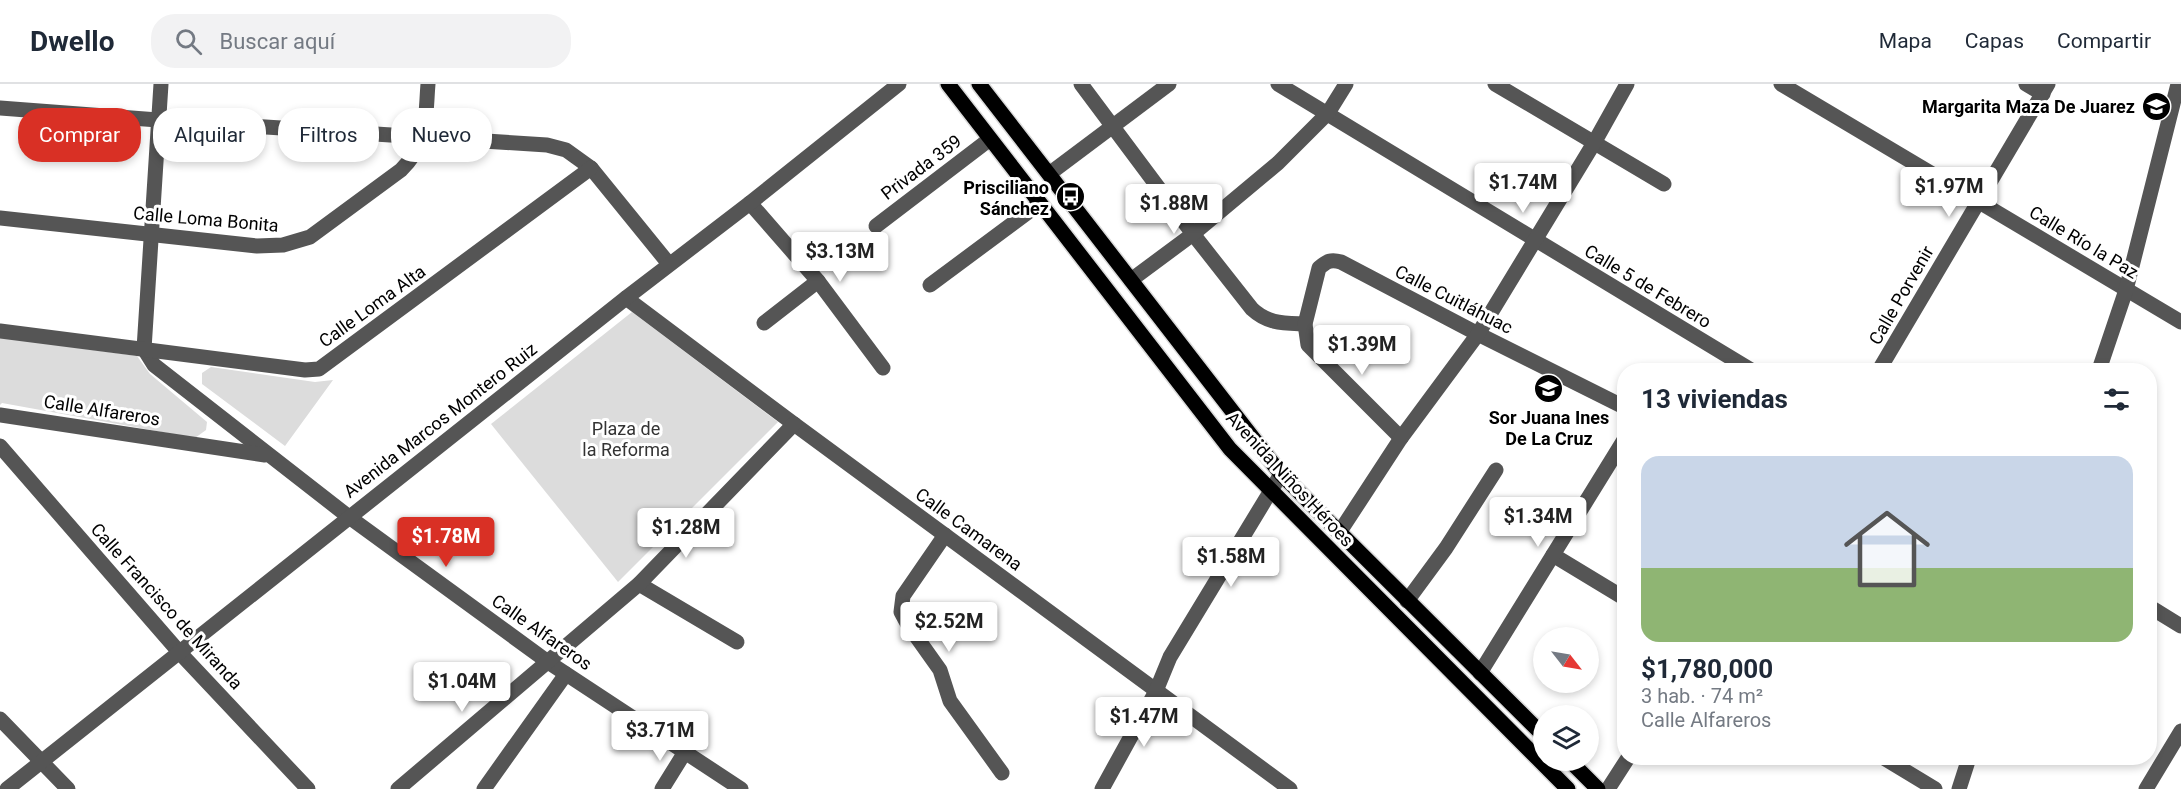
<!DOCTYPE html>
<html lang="es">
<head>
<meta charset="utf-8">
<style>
  body { margin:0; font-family:Roboto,sans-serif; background:#f2f2f3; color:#1f2937; height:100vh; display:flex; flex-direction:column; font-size:22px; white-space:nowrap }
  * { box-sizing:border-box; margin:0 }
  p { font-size:20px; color:#747a83 }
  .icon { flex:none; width:33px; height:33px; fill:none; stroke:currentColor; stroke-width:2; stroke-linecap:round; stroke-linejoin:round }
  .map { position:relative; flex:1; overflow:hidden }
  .panel { position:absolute; left:1617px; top:279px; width:540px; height:402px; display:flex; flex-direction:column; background:#fff; border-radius:24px; box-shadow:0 3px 9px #0003 }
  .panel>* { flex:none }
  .guide { position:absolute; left:18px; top:24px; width:570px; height:54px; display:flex; gap:12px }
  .needle { width:39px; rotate:121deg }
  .tools { position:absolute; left:1533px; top:543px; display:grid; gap:12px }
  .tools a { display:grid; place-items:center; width:66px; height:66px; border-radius:50%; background:#fff; box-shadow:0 3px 9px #0003; font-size:30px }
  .price { position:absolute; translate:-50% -51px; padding:0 14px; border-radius:6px; background:#fff; color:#222; font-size:20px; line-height:39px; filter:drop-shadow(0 2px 3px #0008) }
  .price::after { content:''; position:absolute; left:50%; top:36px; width:18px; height:14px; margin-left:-9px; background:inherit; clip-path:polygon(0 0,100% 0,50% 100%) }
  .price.current { background:#d93025; color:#fff }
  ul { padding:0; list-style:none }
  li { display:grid; align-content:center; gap:12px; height:318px; padding:0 24px }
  li span { display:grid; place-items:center; height:186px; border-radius:18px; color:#555 }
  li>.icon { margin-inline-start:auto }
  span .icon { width:108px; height:108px; fill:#fffc; stroke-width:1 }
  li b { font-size:26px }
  h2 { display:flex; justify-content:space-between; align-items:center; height:72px; padding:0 24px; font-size:26px }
  .pill { padding:0 21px; border-radius:24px; background:#fff; box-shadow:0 3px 9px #0003; font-size:21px; line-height:54px }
  .pill.current { background:#d93025; color:#fff }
  header { display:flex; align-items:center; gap:36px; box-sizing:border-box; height:84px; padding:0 30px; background:#fff; border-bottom:2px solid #e0e1e3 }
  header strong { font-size:28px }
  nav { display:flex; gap:33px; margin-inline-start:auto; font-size:21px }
  .search { width:420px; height:54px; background:#f2f2f3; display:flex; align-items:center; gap:15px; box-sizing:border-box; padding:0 21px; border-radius:24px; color:#747a83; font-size:22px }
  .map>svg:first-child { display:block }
</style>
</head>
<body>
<header>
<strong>Dwello</strong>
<div class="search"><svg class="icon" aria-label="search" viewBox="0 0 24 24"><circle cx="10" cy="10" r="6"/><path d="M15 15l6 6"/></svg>Buscar aquí</div>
<nav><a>Mapa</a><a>Capas</a><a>Compartir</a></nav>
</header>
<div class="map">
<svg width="2181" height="705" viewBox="0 0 2181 705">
  <rect width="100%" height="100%" fill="#fff"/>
  <g fill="#dcdcdc">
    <polygon points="632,228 778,338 618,498 491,340"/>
    <polygon points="0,253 137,272 150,290 207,338 206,346 195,354 2,319 0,321"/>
    <polygon points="211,283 315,298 333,296 285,362 202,300 202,289"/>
  </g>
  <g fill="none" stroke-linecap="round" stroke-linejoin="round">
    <defs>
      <g id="major">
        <polyline points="948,0 1230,365 1568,705"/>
        <polyline points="979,0 1281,390 1544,652"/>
        <polyline points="1569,676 1598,705"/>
      </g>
    </defs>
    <use href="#major" stroke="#dbdbdb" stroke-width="18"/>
    <g stroke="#555" stroke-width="15">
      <polyline points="161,0 144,265 154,281 349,433 548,578 741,705"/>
      <path d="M1081 0 1193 150 1252 225C1268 240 1284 239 1305 240"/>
      <polyline points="1278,0 1751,286"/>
      <polyline points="1495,0 1664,100"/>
      <polyline points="1781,0 2181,238"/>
      <polyline points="2026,0 2043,10"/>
      <polyline points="0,24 158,36 547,61 566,66 591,84 669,180"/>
      <polyline points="1049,90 1169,0"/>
      <polyline points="750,119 818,197 883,284"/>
      <path d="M0 134 257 162 283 161 310 153 401 86C429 58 425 36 428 0"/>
      <polyline points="876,142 990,55"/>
      <polyline points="1131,196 1193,150 1278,79 1328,29 1346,0"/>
      <polyline points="930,201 1039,120"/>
      <polyline points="626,214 794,340 1290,705"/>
      <polyline points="764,239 818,197"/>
      <polyline points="0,247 305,286 319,285 591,84"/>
      <polyline points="1879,286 2048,0"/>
      <polyline points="2099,286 2126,206 2178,0"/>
      <polyline points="0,331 265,371"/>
      <path d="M1401 354 1308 261 1305 240 1319 184C1327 177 1331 175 1341 178L1478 250 1624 323"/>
      <polyline points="0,362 180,569 308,705"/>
      <polyline points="1339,449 1401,354 1478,250 1594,59 1627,0"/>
      <polyline points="945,451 903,512 901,528 908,541 940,586 950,617 1002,689"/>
      <polyline points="1553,471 1624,514"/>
      <polyline points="639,500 737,558"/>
      <polyline points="1407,517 1446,464 1496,386"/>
      <polyline points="2150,523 2181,542"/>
      <polyline points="1480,589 1624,356"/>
      <polyline points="0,635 68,705"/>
      <polyline points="1884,674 1935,705"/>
      <polyline points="7,705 626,214 750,119 899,0"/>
      <polyline points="398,705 639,500 794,340"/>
      <polyline points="484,705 566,590"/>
      <polyline points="662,705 685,668"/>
      <polyline points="1102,705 1156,607 1170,573 1281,390"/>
      <polyline points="1608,705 1628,674"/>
      <polyline points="1959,705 1969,674"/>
      <polyline points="2146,705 2181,647"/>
    </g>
    <use href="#major" stroke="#000" stroke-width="15"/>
  </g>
  <defs>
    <symbol id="school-disc" viewBox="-11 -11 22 22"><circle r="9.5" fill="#000" stroke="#fff"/><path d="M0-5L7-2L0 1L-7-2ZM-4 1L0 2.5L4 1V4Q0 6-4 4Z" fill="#fff"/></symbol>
    <symbol id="bus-disc" viewBox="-11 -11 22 22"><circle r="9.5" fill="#000" stroke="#fff"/><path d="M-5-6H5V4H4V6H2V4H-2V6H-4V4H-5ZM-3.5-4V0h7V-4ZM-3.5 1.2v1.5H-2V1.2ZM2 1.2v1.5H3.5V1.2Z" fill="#fff"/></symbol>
  </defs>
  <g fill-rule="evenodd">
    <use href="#school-disc" x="2140" y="6" width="33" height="33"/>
    <use href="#bus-disc" x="1054" y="96" width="33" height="33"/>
    <use href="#school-disc" x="1532" y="288" width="33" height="33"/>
  </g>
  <g text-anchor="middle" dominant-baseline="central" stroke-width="6" stroke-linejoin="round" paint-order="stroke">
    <g font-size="18" font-weight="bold" fill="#000" stroke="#fff" text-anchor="end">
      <text x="2135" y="22">Margarita Maza De Juarez</text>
      <text x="1049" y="103">Prisciliano<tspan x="1049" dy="21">Sánchez</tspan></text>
      <text x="1549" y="333" text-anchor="middle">Sor Juana Ines<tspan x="1549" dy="21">De La Cruz</tspan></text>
    </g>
    <g font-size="18" fill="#000" stroke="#fff">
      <text transform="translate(921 83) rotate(-37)">Privada 359</text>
      <text transform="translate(206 135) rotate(5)">Calle Loma Bonita</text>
      <text transform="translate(2084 158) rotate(31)">Calle Río la Paz</text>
      <text transform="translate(1648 202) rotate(31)">Calle 5 de Febrero</text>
      <text transform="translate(1901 211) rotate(-60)">Calle Porvenir</text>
      <text transform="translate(1454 215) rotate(27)">Calle Cuitláhuac</text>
      <text transform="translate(372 222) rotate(-36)">Calle Loma Alta</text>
      <text transform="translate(102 326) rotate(9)">Calle Alfareros</text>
      <text transform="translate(440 336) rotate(-38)">Avenida Marcos Montero Ruiz</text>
      <text transform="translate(1290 395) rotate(47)">Avenida Niños Héroes</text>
      <text transform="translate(969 445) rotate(36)">Calle Camarena</text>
      <text transform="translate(167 522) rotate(48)">Calle Francisco de Miranda</text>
      <text transform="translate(542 548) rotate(35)">Calle Alfareros</text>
    </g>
    <g font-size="18" fill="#333" stroke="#fff">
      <text x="626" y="344">Plaza de<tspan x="626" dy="21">la Reforma</tspan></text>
    </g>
  </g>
</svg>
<div class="tools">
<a><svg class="needle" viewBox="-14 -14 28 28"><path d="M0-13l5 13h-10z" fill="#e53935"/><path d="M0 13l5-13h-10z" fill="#747a83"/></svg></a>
<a><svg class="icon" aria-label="layers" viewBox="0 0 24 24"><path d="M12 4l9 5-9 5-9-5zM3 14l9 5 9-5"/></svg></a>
</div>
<b class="price" style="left:1523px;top:130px">$1.74M</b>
<b class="price" style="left:1949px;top:134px">$1.97M</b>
<b class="price" style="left:1174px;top:151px">$1.88M</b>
<b class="price" style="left:840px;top:199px">$3.13M</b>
<b class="price" style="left:1362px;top:292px">$1.39M</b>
<b class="price" style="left:1538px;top:464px">$1.34M</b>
<b class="price" style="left:686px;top:475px">$1.28M</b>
<b class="price current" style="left:446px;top:484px">$1.78M</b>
<b class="price" style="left:1231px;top:504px">$1.58M</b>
<b class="price" style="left:949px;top:569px">$2.52M</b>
<b class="price" style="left:462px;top:629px">$1.04M</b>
<b class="price" style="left:1144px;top:664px">$1.47M</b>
<b class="price" style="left:660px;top:678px">$3.71M</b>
<div class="guide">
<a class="pill current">Comprar</a>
<a class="pill">Alquilar</a>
<a class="pill">Filtros</a>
<a class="pill">Nuevo</a>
</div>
<section class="panel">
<h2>13 viviendas<svg class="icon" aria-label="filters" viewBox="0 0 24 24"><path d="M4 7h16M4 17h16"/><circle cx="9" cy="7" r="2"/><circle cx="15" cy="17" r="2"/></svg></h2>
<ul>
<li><span style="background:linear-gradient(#c9d6e8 60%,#8fb573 0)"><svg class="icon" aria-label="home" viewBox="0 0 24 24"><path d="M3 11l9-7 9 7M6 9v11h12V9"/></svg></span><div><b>$1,780,000</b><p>3 hab. · 74 m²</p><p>Calle Alfareros</p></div></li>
</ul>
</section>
</div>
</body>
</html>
